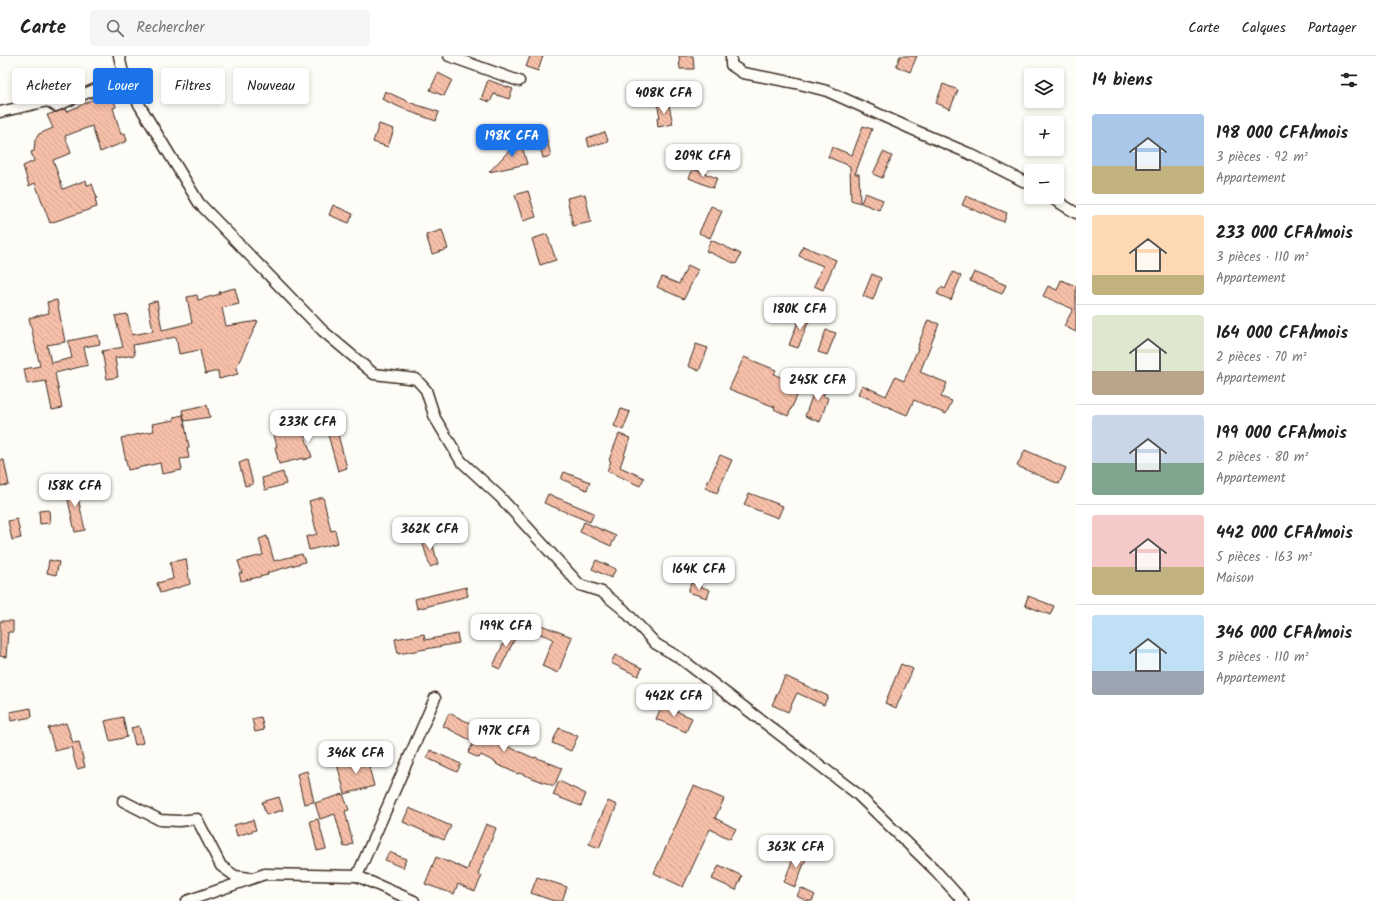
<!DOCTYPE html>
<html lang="fr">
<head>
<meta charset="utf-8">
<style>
  body { margin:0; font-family:Kalam,sans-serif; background:#f6f6f6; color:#222; height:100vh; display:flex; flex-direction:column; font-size:15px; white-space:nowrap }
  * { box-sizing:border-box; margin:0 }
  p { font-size:13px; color:#767676 }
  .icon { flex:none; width:22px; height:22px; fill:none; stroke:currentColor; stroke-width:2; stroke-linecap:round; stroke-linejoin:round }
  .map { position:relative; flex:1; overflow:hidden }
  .side { display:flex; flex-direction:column; background:#fff; width:300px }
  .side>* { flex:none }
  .banner { position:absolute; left:12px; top:12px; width:380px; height:36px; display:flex; gap:8px }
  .tools { position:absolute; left:1024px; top:12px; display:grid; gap:8px }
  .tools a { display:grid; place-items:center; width:40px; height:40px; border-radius:4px; background:#fff; box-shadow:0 2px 6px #0003; font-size:20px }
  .price { position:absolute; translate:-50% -34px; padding:0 9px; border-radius:8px; background:#fff; color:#222; font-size:13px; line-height:26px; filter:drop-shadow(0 1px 2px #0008) }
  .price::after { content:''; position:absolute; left:50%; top:24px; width:12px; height:9px; margin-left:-6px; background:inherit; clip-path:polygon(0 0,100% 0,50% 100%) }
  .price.current { background:#1a73e8; color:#fff }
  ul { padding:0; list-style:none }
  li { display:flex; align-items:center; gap:12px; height:100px; padding:0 16px }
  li+li { border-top:1px solid #e0e0e0 }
  li span { display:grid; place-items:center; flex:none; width:112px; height:80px; border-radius:4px; color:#555 }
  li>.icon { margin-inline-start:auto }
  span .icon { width:48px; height:48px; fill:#fffc; stroke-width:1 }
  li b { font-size:17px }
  h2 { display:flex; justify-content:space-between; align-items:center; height:48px; padding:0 16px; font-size:17px }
  .pill { padding:0 14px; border-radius:4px; background:#fff; box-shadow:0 2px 6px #0003; font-size:14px; line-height:36px }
  .pill.current { background:#1a73e8; color:#fff }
  header { display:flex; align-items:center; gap:24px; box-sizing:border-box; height:56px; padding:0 20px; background:#fff; border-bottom:1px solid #e0e0e0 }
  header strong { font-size:19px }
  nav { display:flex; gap:22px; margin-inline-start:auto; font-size:14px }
  .search { width:280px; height:36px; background:#f6f6f6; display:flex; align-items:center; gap:10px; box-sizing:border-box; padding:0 14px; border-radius:4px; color:#767676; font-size:15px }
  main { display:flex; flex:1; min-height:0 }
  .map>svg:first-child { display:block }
</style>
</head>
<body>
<header>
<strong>Carte</strong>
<div class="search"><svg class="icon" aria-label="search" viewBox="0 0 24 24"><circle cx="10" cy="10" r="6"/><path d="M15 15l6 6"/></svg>Rechercher</div>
<nav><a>Carte</a><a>Calques</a><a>Partager</a></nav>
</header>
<main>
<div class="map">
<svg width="1076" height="845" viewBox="0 0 1076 845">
  <defs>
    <pattern id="building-back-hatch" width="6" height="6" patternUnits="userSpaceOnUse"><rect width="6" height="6" fill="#f6bfa9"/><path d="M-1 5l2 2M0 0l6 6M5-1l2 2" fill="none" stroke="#d4a491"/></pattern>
  </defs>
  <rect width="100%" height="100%" fill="#fdfcf7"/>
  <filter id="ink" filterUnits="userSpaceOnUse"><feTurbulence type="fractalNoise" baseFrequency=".025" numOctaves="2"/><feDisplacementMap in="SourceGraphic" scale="8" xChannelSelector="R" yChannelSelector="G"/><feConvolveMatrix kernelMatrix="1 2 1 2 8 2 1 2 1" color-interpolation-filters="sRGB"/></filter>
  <g filter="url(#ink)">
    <g fill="url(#building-back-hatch)" stroke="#3b2a1e">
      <polygon points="530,0 543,0 538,15 526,11"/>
      <polygon points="679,0 693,0 694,13 680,13"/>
      <polygon points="900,0 917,0 910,16 896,10"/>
      <polygon points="438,17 452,24 444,40 430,34"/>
      <polygon points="488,24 513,33 509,43 494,38 490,46 481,43"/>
      <polygon points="943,28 958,34 950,53 936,47"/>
      <polygon points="111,35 116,51 113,52 121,78 125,77 127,85 100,96 92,70 65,80 71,97 53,104 63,133 86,124 87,129 92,128 97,142 95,143 97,151 50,167 35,127 29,130 23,110 34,105 31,96 34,95 35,84 39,78 53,72 47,59 65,53 66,56"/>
      <polygon points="385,35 411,47 439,56 436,65 408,55 382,43"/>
      <polygon points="668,45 673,68 658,71 657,62 660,61 657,47"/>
      <polygon points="379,68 394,73 388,91 373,86"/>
      <polygon points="863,70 872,73 855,118 859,118 860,147 851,144 850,110 828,101 832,91 852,99"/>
      <polygon points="545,76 551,100 543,102 537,78"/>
      <polygon points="605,76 608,85 589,91 587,82"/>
      <polygon points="520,83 527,108 489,116"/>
      <polygon points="883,96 892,100 882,122 873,118"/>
      <polygon points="693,113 717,122 713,132 689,122"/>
      <polygon points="528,135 536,161 523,165 515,139"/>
      <polygon points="865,137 883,144 879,154 861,147"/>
      <polygon points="585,138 591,166 573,170 567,142"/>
      <polygon points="966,140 1007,157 1004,166 962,149"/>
      <polygon points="333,149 353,158 349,167 329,159"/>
      <polygon points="711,150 722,155 710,182 699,177"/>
      <polygon points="442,174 448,193 432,198 426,179"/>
      <polygon points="547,178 556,204 540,209 532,183"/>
      <polygon points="711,184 741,198 736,208 706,195"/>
      <polygon points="803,190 836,204 823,234 814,230 823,210 799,200"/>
      <polygon points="688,209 698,214 684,243 657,231 662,221 679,228"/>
      <polygon points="953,216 961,220 951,244 937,238 941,231 945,233"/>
      <polygon points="974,216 1006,229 1002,238 970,225"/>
      <polygon points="872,218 881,222 873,244 863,240"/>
      <polygon points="1061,224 1076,230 1076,276 1064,270 1073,253 1043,240 1048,230 1057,234"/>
      <polygon points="235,232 239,248 222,252 226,270 258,265 236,312 238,318 219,323 218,315 205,318 200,294 179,298 176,281 133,289 135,299 115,302 118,321 107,323 102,295 123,291 115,260 127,258 132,279 153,275 148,247 157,245 162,274 192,267 187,241 197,239 198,244 220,238 219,236"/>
      <polygon points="57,244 65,286 47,289 51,307 72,302 68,285 98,279 100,288 84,291 88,309 55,317 62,352 52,354 46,325 27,328 24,313 40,310 29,262 49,257 47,246"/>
      <polygon points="801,258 810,262 798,292 789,289"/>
      <polygon points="928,264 939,268 920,316 947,327 941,341 952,345 946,358 914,344 907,359 858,338 862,329 886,340 895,321 904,325 919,290 918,289"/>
      <polygon points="826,274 836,277 827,299 818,296"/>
      <polygon points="696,288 708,292 699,315 688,310"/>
      <polygon points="744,301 776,314 774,318 801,331 788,360 774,353 775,351 729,333"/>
      <polygon points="818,324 829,329 823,340 828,342 820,366 805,360"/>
      <polygon points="207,349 210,361 185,365 182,354"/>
      <polygon points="621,353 630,356 623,374 614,370"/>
      <polygon points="183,359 189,391 187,392 189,402 180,403 182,414 162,418 160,407 128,414 121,382 154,375 152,368 174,364 174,361"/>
      <polygon points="334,364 347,412 338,415 327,375 305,380 312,401 303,404 303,402 279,408 275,391 277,390 274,379"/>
      <polygon points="619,378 630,382 620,411 644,422 640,430 607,415 611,405 609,404"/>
      <polygon points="1025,394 1066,412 1059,428 1017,410"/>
      <polygon points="720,399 732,404 717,437 705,432"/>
      <polygon points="0,404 4,404 9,429 0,430"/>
      <polygon points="247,404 253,428 245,430 239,407"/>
      <polygon points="283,416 286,428 265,434 262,422"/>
      <polygon points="564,416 590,426 587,434 561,423"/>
      <polygon points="75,428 85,474 75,476 65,430"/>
      <polygon points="749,437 783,450 778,462 744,449"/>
      <polygon points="548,438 594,457 590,466 544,447"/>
      <polygon points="323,441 331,475 335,474 338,487 309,494 306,481 317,478 309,445"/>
      <polygon points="49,454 50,467 40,468 39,455"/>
      <polygon points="17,463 21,482 12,484 8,465"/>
      <polygon points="584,466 616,480 611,490 580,476"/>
      <polygon points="430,479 438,508 430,511 421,482"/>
      <polygon points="267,480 274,505 302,498 305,506 267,517 268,519 241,525 239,517 242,517 238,505 263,499 259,483"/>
      <polygon points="186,503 190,528 160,537 157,527 173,523 170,506"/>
      <polygon points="49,504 59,506 56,519 47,517"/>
      <polygon points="596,504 616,513 611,522 592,513"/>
      <polygon points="691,527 710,534 707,542 688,536"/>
      <polygon points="466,531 468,540 417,553 415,543"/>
      <polygon points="1028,540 1054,550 1050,559 1025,549"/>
      <polygon points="0,565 13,565 13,576 8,576 6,601 0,600"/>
      <polygon points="541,569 572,581 558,617 542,610 553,583 538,577"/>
      <polygon points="511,571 519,574 500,613 493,610"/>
      <polygon points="424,578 425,584 457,578 459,587 398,598 395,583"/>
      <polygon points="615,599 642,612 638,620 611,607"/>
      <polygon points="901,608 913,613 896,652 885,647"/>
      <polygon points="785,620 828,640 824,649 797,637 788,656 772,649"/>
      <polygon points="662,649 692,662 686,676 656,663"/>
      <polygon points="31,652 32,661 11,665 10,656"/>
      <polygon points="449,657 476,670 474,674 498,684 497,686 534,702 535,701 562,712 554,730 519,717 518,718 496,708 497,707 481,699 479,702 468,697 474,686 443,670"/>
      <polygon points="123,661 127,681 110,685 105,665"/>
      <polygon points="261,661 264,674 255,676 252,663"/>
      <polygon points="66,667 73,687 79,686 85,711 77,713 71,691 55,695 48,672"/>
      <polygon points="139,670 143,687 135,689 131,672"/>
      <polygon points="559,672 578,680 571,695 552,687"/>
      <polygon points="430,694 461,708 457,716 427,702"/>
      <polygon points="366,699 374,730 345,738 337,708"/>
      <polygon points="307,715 314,746 304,748 297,718"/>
      <polygon points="559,725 586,738 581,750 553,739"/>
      <polygon points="694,730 724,743 715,762 736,773 730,783 710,773 683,831 654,817"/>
      <polygon points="343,738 349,754 345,755 353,788 344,791 335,758 320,763 315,747"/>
      <polygon points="279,741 283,754 266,759 262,746"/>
      <polygon points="608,745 617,749 599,792 589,788"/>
      <polygon points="409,752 451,770 444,784 403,766"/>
      <polygon points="318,763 326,793 317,795 310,765"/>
      <polygon points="253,764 256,774 237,780 234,769"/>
      <polygon points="486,768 496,772 478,818 482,820 475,835 458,828 454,838 425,828 436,801 448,806 448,805 467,814"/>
      <polygon points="796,795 807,800 795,831 784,826"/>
      <polygon points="389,796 406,803 403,812 385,804"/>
      <polygon points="719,809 742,820 736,834 712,823"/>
      <polygon points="537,821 567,831 562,845 554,845 531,837"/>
      <polygon points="801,832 815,839 812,845 807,845 797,840"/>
    </g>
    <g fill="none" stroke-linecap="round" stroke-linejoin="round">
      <defs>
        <g id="street">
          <polyline points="119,0 124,21 140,50 199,147 323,275 374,318 416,323 426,334 435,362 461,405 500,441 580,529 602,536 623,553 656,588 680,602 856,737 935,814 963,845"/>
          <polyline points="449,0 519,25"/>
          <polyline points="731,0 731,9 743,17 796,27 827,35 914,74 968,97 1031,129"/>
          <polyline points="0,56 48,45 56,50 124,21"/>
          <polyline points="1050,141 1076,157"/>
          <polyline points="123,745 160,764 179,765 197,763 221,810 235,820 250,822"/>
          <polyline points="357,820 435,642"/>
          <polyline points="187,845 265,818 357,820 414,845"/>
        </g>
      </defs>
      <use href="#street" stroke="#3b2a1e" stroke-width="13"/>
      <use href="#street" stroke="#fdfcf7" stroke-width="10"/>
    </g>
  </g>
</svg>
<div class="tools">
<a><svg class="icon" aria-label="layers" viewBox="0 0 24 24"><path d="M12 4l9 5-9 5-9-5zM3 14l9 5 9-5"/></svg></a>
<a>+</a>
<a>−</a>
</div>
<b class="price" style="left:664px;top:59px">408K CFA</b>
<b class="price current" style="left:512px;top:102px">198K CFA</b>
<b class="price" style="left:703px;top:122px">209K CFA</b>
<b class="price" style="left:800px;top:275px">180K CFA</b>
<b class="price" style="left:818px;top:346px">245K CFA</b>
<b class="price" style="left:308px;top:388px">233K CFA</b>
<b class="price" style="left:75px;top:452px">158K CFA</b>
<b class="price" style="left:430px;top:495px">362K CFA</b>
<b class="price" style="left:699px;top:535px">164K CFA</b>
<b class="price" style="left:506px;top:592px">199K CFA</b>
<b class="price" style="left:674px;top:662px">442K CFA</b>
<b class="price" style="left:504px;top:697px">197K CFA</b>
<b class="price" style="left:356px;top:719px">346K CFA</b>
<b class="price" style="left:796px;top:813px">363K CFA</b>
<div class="banner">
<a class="pill">Acheter</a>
<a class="pill current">Louer</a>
<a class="pill">Filtres</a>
<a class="pill">Nouveau</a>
</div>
</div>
<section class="side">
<h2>14 biens<svg class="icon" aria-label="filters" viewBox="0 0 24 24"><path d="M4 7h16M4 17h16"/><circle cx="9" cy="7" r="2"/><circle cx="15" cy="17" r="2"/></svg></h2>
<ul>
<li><span style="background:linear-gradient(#a9c7e8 65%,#c2b280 0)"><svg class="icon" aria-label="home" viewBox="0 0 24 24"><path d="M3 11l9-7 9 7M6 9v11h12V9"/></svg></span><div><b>198 000 CFA/mois</b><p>3 pièces · 92 m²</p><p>Appartement</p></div></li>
<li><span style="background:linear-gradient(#ffd9b3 75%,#c2b280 0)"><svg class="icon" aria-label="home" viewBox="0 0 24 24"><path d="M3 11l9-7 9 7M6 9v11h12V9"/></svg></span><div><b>233 000 CFA/mois</b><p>3 pièces · 110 m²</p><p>Appartement</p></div></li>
<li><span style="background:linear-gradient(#dfe7d0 70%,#b9a48a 0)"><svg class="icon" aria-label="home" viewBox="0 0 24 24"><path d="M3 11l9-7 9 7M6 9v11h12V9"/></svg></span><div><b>164 000 CFA/mois</b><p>2 pièces · 70 m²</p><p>Appartement</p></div></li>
<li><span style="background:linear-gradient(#c9d6e8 60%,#7fa58c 0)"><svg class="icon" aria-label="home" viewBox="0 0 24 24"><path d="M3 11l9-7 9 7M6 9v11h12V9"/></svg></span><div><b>199 000 CFA/mois</b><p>2 pièces · 80 m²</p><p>Appartement</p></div></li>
<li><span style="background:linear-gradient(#f6c9c9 65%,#c2b280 0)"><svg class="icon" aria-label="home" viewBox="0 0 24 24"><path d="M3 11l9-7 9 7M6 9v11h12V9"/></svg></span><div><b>442 000 CFA/mois</b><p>5 pièces · 163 m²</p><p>Maison</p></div></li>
<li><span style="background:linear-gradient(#bfe0f5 70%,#9aa5b1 0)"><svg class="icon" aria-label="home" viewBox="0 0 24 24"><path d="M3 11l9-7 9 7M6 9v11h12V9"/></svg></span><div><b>346 000 CFA/mois</b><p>3 pièces · 110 m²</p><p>Appartement</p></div></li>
</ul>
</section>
</main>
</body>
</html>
